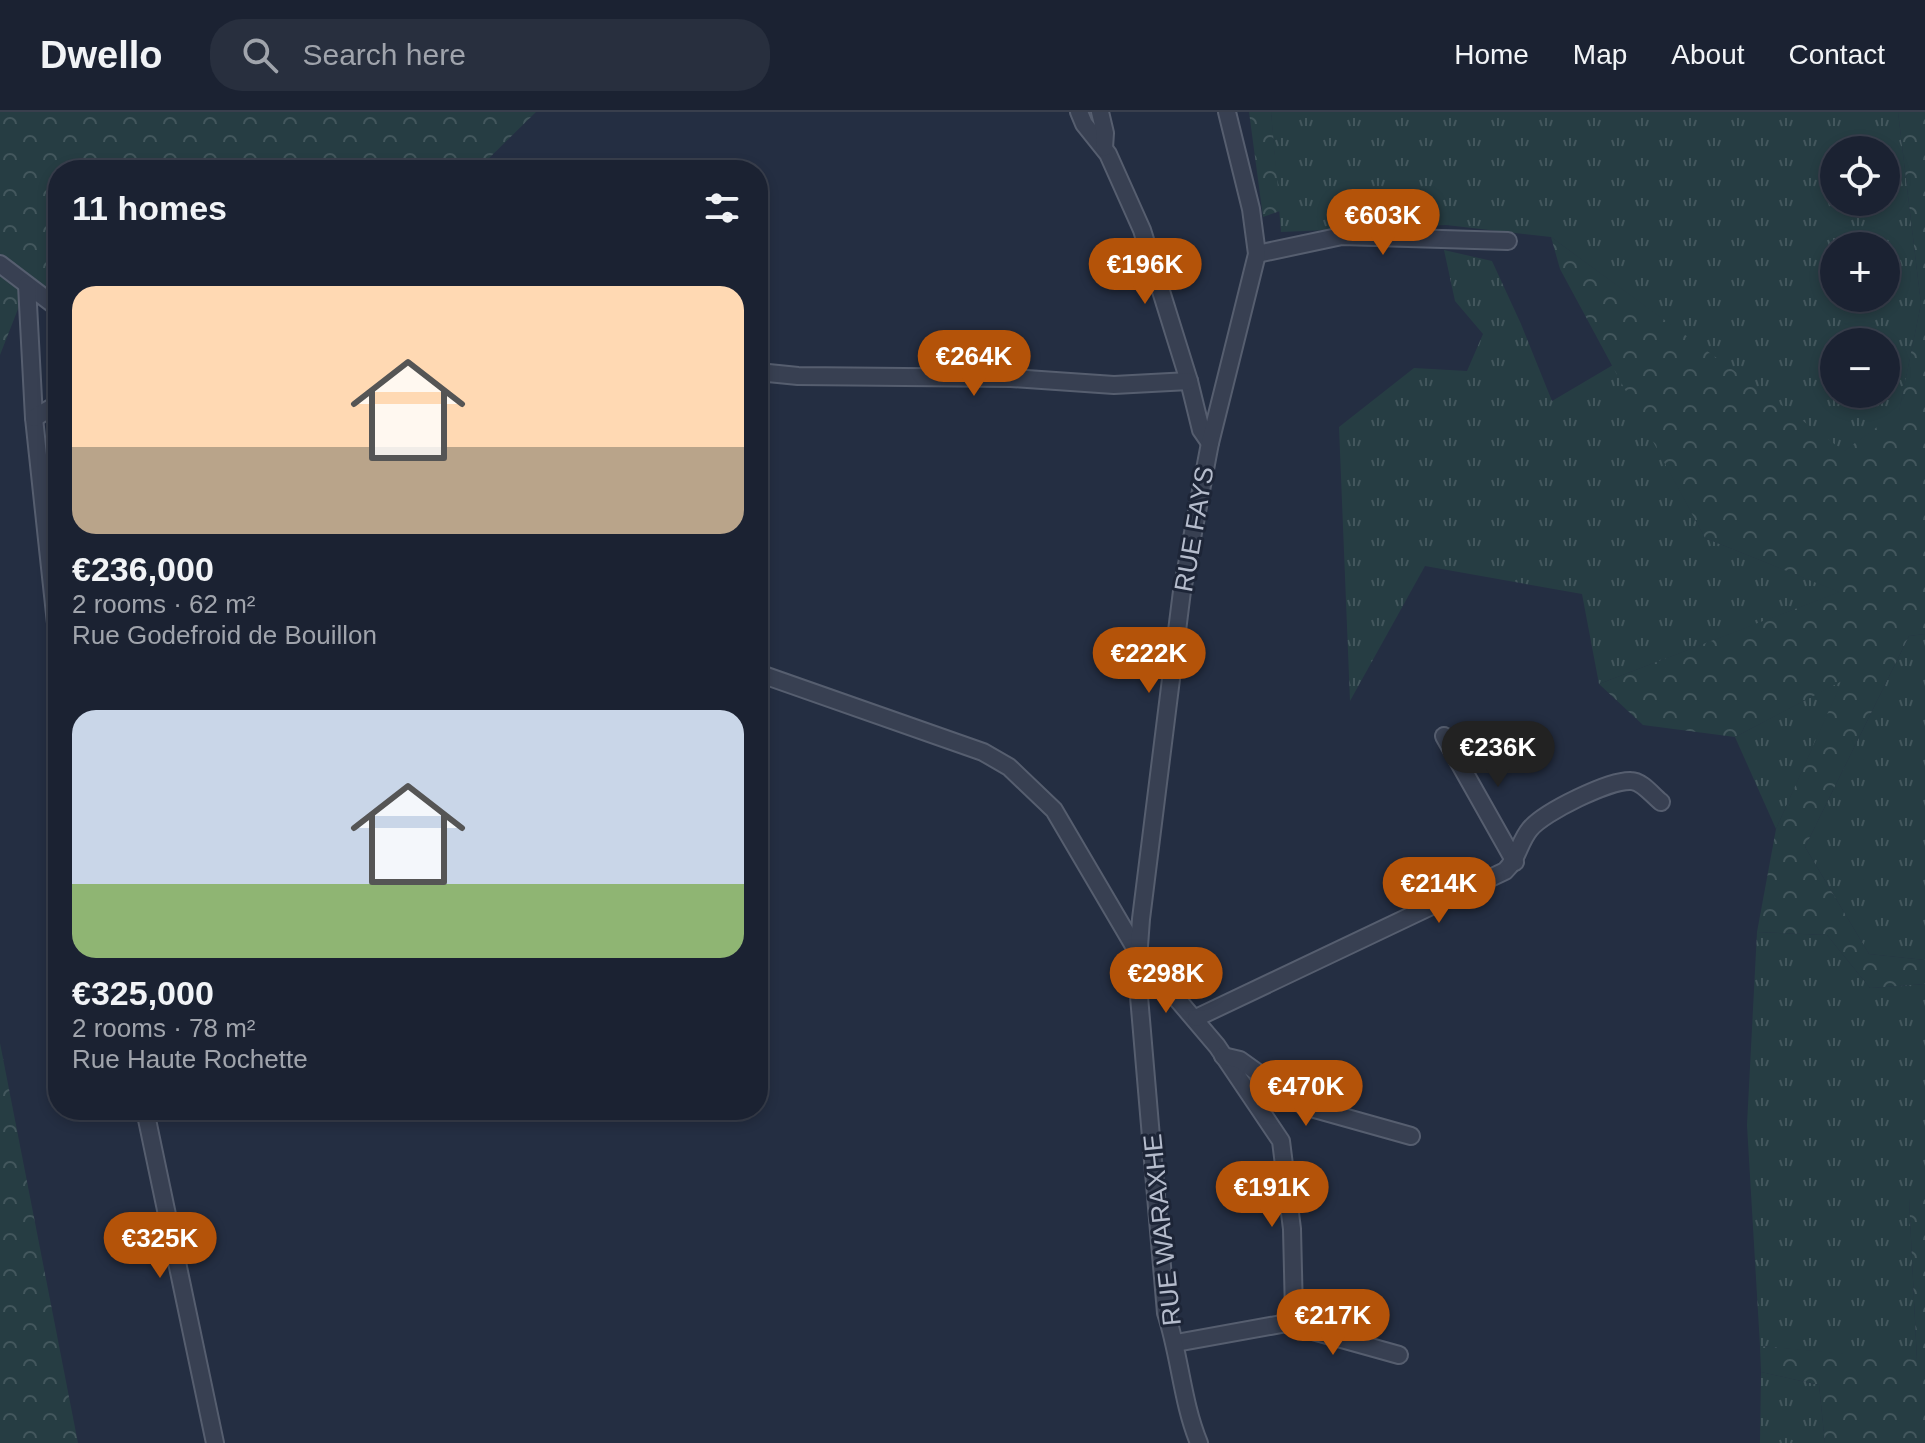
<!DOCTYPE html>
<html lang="en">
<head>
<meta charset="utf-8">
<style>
  body { margin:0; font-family:Arial,sans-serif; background:#282f3e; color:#f1f3f6; height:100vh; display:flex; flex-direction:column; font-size:30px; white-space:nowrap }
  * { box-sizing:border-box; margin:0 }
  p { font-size:26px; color:#a0a4ac }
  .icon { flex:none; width:44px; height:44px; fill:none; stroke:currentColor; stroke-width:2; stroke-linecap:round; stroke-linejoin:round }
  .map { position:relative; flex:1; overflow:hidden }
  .details { position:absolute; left:48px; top:48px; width:720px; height:960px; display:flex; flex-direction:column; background:#1b2232; border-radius:32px; box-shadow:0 4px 12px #0003,0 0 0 2px #393f4d }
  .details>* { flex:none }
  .buttons { position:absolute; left:1820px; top:24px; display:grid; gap:16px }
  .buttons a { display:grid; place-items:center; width:80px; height:80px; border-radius:50%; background:#1b2232; box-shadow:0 4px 12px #0003,0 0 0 2px #393f4d; font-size:40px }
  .price { position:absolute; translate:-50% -68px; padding:0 18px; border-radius:28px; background:#b45309; color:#fff; font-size:26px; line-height:52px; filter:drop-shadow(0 2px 4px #0008) }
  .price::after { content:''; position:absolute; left:50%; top:48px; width:24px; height:18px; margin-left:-12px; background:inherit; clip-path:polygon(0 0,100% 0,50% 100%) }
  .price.on { background:#222; color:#fff }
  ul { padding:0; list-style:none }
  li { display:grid; align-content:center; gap:16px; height:424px; padding:0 24px }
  li span { display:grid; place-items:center; height:248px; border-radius:24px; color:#555 }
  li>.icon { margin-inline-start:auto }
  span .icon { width:144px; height:144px; fill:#fffc; stroke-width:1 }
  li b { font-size:34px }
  h2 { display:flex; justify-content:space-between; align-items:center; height:96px; padding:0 24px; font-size:34px }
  header { display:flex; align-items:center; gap:48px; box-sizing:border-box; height:112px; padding:0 40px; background:#1b2232; border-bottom:2px solid #393f4d }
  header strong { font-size:38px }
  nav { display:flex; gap:44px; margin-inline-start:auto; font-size:28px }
  .search { width:560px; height:72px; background:#282f3e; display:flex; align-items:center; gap:20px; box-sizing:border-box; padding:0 28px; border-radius:32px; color:#a0a4ac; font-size:30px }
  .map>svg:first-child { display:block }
</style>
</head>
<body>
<header>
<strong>Dwello</strong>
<div class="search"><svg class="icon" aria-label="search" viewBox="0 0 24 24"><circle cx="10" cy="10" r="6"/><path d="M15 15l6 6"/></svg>Search here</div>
<nav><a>Home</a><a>Map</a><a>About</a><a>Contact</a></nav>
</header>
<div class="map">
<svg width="1925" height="1331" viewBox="0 0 1925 1331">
  <defs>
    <pattern id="grass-tufts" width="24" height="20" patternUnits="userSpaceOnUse" patternTransform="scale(2)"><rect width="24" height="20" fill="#263d43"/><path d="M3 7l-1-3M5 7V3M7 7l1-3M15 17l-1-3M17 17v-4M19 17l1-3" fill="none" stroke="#43575d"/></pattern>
    <pattern id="forest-crowns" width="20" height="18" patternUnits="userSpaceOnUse" patternTransform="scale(2)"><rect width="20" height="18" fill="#263d43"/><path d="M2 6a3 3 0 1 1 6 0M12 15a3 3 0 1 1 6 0" fill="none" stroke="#43575d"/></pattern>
  </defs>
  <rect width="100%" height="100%" fill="#242e42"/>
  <g fill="url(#grass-tufts)" fill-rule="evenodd">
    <path d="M1271 0H1898L1921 192 1899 300 1843 340 1551 125 1446 113 1281 120ZM1834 38H1886V90H1834ZM1834 134H1886V186H1834ZM1834 230H1886V282H1834Z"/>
    <polygon points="1444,138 1492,149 1521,212 1552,289 1613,253 1705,426 1840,480 1599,572 1582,482 1425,454 1350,589 1339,315 1414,256 1467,259 1483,222 1455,189"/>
    <polygon points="1925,522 1925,848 1869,842 1805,735 1909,524"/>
    <polygon points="1843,568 1776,717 1735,625"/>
    <polygon points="1757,820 1827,823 1870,876 1925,872 1925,1086 1909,1086 1917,1249 1760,1234 1747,1013"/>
    <polygon points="1761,1260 1819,1273 1825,1331 1760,1331"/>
  </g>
  <g fill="url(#forest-crowns)">
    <polygon points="0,0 536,0 477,58 58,58 58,196 27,174 0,243"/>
    <polygon points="1249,0 1271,0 1280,99 1263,105"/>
    <polygon points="1898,0 1925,0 1925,522 1909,524 1805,735 1869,842 1925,848 1925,872 1870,876 1827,823 1757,820 1776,717 1842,569 1735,625 1643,613 1599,572 1839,480 1705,426 1560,157 1551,125 1844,339 1899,299 1921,192"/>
    <polygon points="0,931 78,1331 0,1331"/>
    <polygon points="1909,1086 1925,1086 1925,1331 1825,1331 1819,1273 1761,1260 1760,1234 1917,1248"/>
  </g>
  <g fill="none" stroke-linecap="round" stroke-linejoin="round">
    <defs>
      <g id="street">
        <polyline points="1079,0 1084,12 1108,42 1142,118 1189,269 1201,318 1210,331"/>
        <polyline points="1100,0 1105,21 1104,36"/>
        <polyline points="1257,142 1342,124 1508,129"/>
        <polyline points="0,152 58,196"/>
        <polyline points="27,173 34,306 58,530"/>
        <polyline points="758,260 798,264 1011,266 1114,273 1189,269"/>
        <polyline points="34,306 58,292"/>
        <polyline points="758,561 983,640 1009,655 1054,698 1138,841 1217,934 1281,1029 1292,1117 1294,1201 1287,1211 1176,1231"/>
        <polyline points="1444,624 1515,750"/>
        <path d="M1196 906 1505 759C1518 747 1519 730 1530 717 1544 700 1609 668 1631 669 1642 669 1653 684 1661 690"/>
        <polyline points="1223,944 1240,948 1304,994 1411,1024"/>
        <polyline points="145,998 215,1331"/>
        <polyline points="1294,1201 1313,1219 1399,1243"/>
        <path d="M1199 1331C1182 1290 1180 1244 1166 1201L1137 861 1141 807 1182 479 1210 331 1257 142 1251 97 1227 0"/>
      </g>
    </defs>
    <use href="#street" stroke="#565e6f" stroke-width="20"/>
    <use href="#street" stroke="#384052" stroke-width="16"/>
  </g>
  <g text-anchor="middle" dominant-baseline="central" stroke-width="6" stroke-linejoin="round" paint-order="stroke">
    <g font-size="26" fill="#b5bccc" stroke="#1d2537">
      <text transform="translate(1194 417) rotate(-80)">RUE FAYS</text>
      <text transform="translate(1162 1118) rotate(-96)">RUE WARAXHE</text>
    </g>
  </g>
</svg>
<div class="buttons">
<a><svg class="icon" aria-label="locate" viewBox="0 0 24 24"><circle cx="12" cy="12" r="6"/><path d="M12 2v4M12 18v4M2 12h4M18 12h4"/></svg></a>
<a>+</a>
<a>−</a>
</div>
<b class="price" style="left:1383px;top:145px">€603K</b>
<b class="price" style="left:1145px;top:194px">€196K</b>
<b class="price" style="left:974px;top:286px">€264K</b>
<b class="price" style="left:1149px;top:583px">€222K</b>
<b class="price on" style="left:1498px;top:677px">€236K</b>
<b class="price" style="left:1439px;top:813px">€214K</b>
<b class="price" style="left:1166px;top:903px">€298K</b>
<b class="price" style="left:1306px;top:1016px">€470K</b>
<b class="price" style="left:1272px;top:1117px">€191K</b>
<b class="price" style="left:160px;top:1168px">€325K</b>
<b class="price" style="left:1333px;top:1245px">€217K</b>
<section class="details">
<h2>11 homes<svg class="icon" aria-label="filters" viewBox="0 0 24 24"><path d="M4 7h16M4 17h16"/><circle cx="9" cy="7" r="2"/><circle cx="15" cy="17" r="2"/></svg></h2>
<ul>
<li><span style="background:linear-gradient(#ffd9b3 65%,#b9a48a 0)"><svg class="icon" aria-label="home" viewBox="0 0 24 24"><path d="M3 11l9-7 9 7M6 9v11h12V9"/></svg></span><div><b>€236,000</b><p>2 rooms · 62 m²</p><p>Rue Godefroid de Bouillon</p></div></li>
<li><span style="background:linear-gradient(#c9d6e8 70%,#8fb573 0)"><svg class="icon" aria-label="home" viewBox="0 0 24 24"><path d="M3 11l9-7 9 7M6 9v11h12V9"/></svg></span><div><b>€325,000</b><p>2 rooms · 78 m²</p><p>Rue Haute Rochette</p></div></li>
</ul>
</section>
</div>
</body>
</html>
